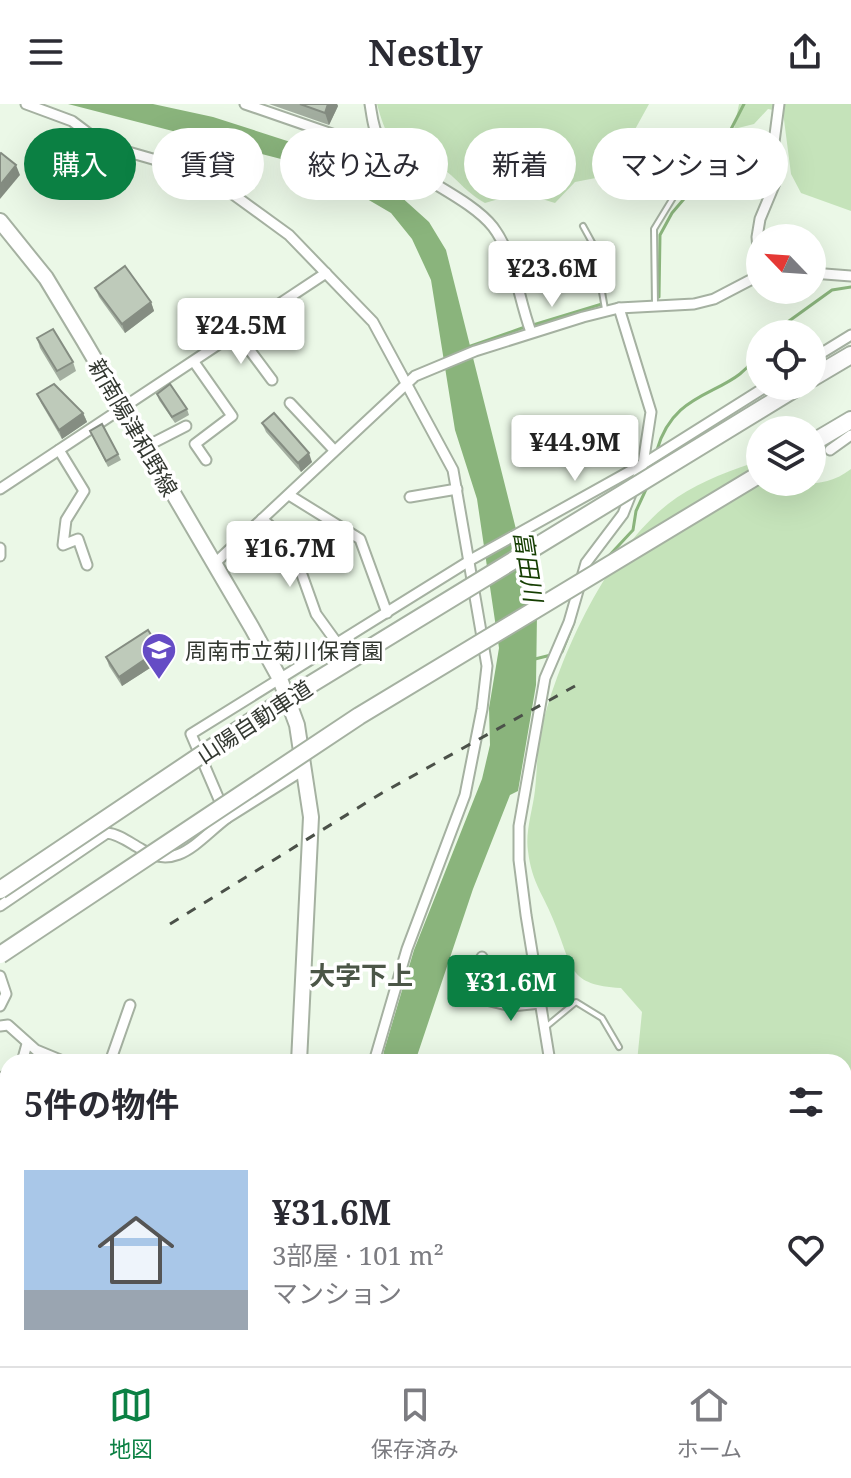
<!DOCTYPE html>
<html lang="ja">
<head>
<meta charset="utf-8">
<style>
  body { margin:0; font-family:"Noto Serif","Noto Sans JP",serif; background:#f7f7f7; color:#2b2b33; height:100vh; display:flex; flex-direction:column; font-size:30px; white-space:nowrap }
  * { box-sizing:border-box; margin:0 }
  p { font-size:26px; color:#7c7c81 }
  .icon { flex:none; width:44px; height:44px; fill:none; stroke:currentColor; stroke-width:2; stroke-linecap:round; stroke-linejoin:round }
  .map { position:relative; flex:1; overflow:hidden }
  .details { position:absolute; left:0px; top:950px; width:852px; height:312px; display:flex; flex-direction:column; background:#fff; border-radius:24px 24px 0 0; box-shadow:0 8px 32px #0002 }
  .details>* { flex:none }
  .banner { position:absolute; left:24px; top:24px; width:804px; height:72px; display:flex; gap:16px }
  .needle { width:52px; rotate:295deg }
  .tools { position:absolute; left:746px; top:120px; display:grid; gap:16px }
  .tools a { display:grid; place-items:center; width:80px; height:80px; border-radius:50%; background:#fff; box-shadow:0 8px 32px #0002; font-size:40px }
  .price { position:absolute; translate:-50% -68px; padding:0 18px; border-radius:8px; background:#fff; color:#222; font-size:26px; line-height:52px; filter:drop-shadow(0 2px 4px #0008) }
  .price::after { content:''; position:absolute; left:50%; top:48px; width:24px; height:18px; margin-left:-12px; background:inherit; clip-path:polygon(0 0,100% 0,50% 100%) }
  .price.on { background:#0b8043; color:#fff }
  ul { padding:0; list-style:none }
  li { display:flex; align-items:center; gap:24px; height:200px; padding:0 24px }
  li+li { border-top:2px solid #e1e1e2 }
  li span { display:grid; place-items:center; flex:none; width:224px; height:160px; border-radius:0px; color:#555 }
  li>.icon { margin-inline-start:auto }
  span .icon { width:96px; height:96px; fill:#fffc; stroke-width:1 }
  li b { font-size:34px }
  h2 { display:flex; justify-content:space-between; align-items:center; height:96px; padding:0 24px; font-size:34px }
  .chip { padding:0 28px; border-radius:36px; background:#fff; box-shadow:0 8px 32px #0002; font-size:28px; line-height:72px }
  .chip.on { background:#0b8043; color:#fff }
  header { display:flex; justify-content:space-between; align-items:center; height:104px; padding:0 24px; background:#fff; font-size:36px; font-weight:700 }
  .menu { display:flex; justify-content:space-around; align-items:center; height:112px; border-top:2px solid #e1e1e2; background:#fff; font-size:22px; color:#7c7c81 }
  .menu a { display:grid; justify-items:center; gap:4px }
  .menu .on { color:#0b8043 }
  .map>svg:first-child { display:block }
</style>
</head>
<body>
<header><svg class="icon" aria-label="menu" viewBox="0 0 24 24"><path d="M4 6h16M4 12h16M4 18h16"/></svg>Nestly<svg class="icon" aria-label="share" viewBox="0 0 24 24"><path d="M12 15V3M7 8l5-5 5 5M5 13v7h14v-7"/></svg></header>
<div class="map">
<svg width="851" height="1262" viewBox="0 0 851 1262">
  <rect width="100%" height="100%" fill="#ebf8e7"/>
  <g fill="#c5e3ba">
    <path d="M377 0H649L617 58 601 73 575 78 555 99C528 90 512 90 485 99 466 88 461 79 446 67 407 36 394 64 377 0Z"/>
    <polygon points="739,0 851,0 851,107 801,89 791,70 783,8 768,5 754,20 734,25"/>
    <path d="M750 360 760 363V378C793 378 823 387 851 365V1092L844 1094V958H637L642 908 621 884C568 881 573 864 555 820 544 791 532 780 528 747 525 728 533 705 535 686 537 668 537 649 540 632 556 557 607 448 668 400 692 381 721 370 750 360Z"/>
    <polygon points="851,1116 851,1239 844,1226 844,1123"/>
  </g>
  <polygon fill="#8ab47c" points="68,0 153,0 213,13 368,63 429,118 446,146 537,509 536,581 518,687 510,691 473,785 415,958 382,958 384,947 414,846 482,675 490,641 489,604 499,544 477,395 455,326 431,176 412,135 391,109 338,78 281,55"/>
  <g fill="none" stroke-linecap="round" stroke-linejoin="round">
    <g stroke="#8ab47c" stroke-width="3">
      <polyline points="659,193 660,131 672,109 712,62 744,0"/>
      <polyline points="533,221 602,200"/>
      <polyline points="771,230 832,186 851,183"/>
      <polyline points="468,243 525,223"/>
      <path d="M657 346C676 278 738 295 760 244"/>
      <polyline points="606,455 633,426 636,407 648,381"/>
      <polyline points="558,549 562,548 574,518"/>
      <polyline points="535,555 551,551"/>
    </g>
    <defs>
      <g id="lane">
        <polyline points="583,122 594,142 605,205"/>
        <polyline points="655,200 654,125 693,61 694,53 674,42"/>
        <polyline points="547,922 576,898 602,914 619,943"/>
      </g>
      <g id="street">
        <polyline points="26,0 72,17 104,41 191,66 219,80 289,131 373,218 453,366 487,562 482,605 465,691 407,845 374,958"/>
        <polyline points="245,0 358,39 370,41 379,35"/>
        <path d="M370 0C372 11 373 26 380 36 400 69 467 90 493 123 515 152 518 194 531 228"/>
        <polyline points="812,169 851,172"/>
        <polyline points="760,171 757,133 760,115 775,79 773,46 779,0"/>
        <polyline points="237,229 272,276"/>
        <polyline points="812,255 851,231"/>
        <polyline points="194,258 232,312 195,340 206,356"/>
        <polyline points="290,299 334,346"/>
        <polyline points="145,343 186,322"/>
        <polyline points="59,346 84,387 66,416 63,441 78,435 87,461"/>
        <polyline points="830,346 851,331"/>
        <polyline points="0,385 326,169"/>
        <polyline points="289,391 360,435 387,509"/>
        <polyline points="410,393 457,385"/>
        <polyline points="262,415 291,440 316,510 337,539"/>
        <polyline points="0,444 0,452"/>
        <polyline points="214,460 415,272 475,247 583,213 619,204 694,200 714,195 760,171"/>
        <polyline points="227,714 305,665"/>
        <path d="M0 802 107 729C119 730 130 739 141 745 177 768 198 736 227 714L191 630 474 454 643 360 767 282"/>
        <polyline points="0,872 6,890 0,902"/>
        <polyline points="468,895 482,895 482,853"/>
        <polyline points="482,895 511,902 541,899"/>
        <polyline points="0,922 8,921 36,946 65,958"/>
        <polyline points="22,958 27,940"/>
        <polyline points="110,958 130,901"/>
        <polyline points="550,958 526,811 519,756 519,722 545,574 569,518 586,459 623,410 643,360 651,308 619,204"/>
        <polyline points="0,974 8,971"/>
        <polyline points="0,1012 8,1002"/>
        <polyline points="0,1163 8,1161"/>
        <polyline points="515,1254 524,1262"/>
        <polyline points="680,1254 686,1262"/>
        <polyline points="850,1258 851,1260"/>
        <polyline points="204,1262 207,1254"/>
        <polyline points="726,1262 734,1254"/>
      </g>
      <g id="primary">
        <polyline points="0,117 46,174 84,237 252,524 280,575 297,621 311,713 299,958"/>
        <polyline points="451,1254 459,1262"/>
      </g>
      <g id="highway">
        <polyline points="812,274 851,251"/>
        <polyline points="812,339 851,316"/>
      </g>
    </defs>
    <use href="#lane" stroke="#a5b1a1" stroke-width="8"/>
    <use href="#street" stroke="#a5b1a1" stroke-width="13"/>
    <use href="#primary" stroke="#a5b1a1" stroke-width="18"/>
    <use href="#highway" stroke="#a5b1a1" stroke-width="20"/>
    <use href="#lane" stroke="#fff" stroke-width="4"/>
    <use href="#street" stroke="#fff" stroke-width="9"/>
    <use href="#primary" stroke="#fff" stroke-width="14"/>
    <use href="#highway" stroke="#fff" stroke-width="16"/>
    <polyline stroke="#4b5149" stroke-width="3" stroke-dasharray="10 10" stroke-linecap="butt" points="170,820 382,689 575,582"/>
    <defs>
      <g id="highway-bridge">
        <polyline points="0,786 262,610 799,282"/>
        <polyline points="0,851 359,612 760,370"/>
      </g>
    </defs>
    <use href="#highway-bridge" stroke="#a5b1a1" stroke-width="20" stroke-linecap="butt"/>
    <use href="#highway-bridge" stroke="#fff" stroke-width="16"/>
  </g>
  <g fill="#a3aea0">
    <polygon points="269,0 337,0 338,2 329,21"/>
    <polygon points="95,184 151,198 154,207 125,229 99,193"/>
    <polygon points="37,234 73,258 76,267 60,277 40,244"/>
    <polygon points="37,290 83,309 87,318 62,335 41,299"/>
    <polygon points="157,290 187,305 189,311 175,319 159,296"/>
    <polygon points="262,319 312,358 301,368 266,328"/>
    <polygon points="90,327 118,350 121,356 108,363"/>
    <polygon points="160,545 164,555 122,582 109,562 106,553"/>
  </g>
  <g fill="#858d82">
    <polygon points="328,0 337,0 338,2 329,21 325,9"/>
    <polygon points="16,61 20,71 0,95 0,81"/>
    <polygon points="151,198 154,207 125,229 122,220"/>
    <polygon points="83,309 87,318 62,335 59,326"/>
    <polygon points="309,349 312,358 301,368 298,359"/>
    <polygon points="160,545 164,555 122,582 119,573"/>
  </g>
  <g fill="#becaba" stroke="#858d82" stroke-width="2">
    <polygon points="300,0 328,0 325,9"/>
    <polygon points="1,49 16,61 0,81 0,50"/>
    <polygon points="125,162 151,198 122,220 95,184"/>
    <polygon points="53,225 73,258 57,267 37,234"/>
    <polygon points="54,280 83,309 59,326 37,290"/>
    <polygon points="170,280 187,305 172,313 157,290"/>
    <polygon points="274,309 309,349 298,359 262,319"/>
    <polygon points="102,320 118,350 106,357 90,327"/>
    <polygon points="148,526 160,545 119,573 106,553"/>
  </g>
  <defs>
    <symbol id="school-pin" viewBox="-11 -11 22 30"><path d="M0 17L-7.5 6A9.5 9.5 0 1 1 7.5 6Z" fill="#654cc5" stroke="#fff"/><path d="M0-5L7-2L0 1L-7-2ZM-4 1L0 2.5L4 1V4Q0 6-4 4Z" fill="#fff"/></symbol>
  </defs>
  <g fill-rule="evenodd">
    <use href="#school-pin" x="139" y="526" width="40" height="54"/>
  </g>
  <g text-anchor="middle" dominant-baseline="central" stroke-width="7" stroke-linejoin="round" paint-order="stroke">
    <g font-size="22" fill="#333831" stroke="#fff">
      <text transform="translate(134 323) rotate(60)">新南陽津和野線</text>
      <text transform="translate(254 617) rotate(-33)">山陽自動車道</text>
    </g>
    <g font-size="22" fill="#333831" stroke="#fff" text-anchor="start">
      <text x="185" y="546">周南市立菊川保育園</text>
    </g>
    <g font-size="24" font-style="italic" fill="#143d01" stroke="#fff">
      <text transform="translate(529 462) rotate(81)">富田川</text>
    </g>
    <g font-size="26" font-weight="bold" fill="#4b5647" stroke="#fff">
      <text x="361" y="871">大字下上</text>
    </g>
  </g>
</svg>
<div class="tools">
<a><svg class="needle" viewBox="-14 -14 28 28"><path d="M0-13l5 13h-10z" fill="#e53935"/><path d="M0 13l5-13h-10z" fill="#7c7c81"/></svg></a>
<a><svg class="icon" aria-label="locate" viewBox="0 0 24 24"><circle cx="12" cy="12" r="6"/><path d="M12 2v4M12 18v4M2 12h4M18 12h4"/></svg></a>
<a><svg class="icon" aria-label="layers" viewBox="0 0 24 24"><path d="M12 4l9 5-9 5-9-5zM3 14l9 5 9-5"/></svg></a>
</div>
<b class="price" style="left:552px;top:205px">¥23.6M</b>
<b class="price" style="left:241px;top:262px">¥24.5M</b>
<b class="price" style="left:575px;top:379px">¥44.9M</b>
<b class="price" style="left:290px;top:485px">¥16.7M</b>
<b class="price on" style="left:511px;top:919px">¥31.6M</b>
<div class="banner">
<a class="chip on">購入</a>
<a class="chip">賃貸</a>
<a class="chip">絞り込み</a>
<a class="chip">新着</a>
<a class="chip">マンション</a>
</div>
<section class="details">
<h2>5件の物件<svg class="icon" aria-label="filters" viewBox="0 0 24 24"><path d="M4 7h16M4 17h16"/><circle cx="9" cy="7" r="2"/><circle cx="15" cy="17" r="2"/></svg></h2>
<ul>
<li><span style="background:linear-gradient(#a9c7e8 75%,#9aa5b1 0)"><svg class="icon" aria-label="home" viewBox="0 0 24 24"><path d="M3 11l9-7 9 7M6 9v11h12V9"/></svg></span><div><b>¥31.6M</b><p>3部屋 · 101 m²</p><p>マンション</p></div><svg class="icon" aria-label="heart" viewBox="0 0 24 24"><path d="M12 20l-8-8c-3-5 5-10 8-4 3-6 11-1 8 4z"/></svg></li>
</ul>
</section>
</div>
<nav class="menu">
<a class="on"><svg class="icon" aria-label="map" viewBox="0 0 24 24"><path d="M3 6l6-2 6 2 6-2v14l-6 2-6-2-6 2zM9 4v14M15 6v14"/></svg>地図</a>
<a><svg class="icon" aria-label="saved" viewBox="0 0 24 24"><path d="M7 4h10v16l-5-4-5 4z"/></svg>保存済み</a>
<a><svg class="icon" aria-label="home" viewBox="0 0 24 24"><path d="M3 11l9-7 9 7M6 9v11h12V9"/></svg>ホーム</a>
</nav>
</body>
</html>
